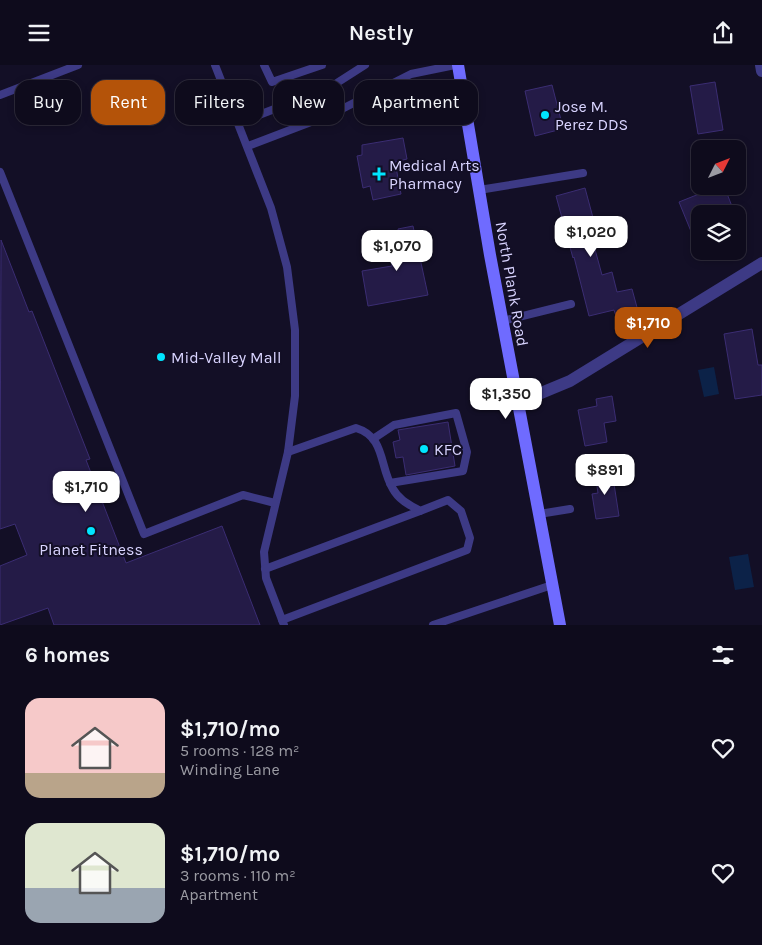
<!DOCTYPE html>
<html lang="en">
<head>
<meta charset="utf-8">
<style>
  body { margin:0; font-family:Karla,sans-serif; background:#171425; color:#f1f3f6; height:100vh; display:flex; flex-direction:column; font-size:19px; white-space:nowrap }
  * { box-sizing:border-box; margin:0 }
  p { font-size:16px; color:#9b9ba3 }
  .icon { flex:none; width:28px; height:28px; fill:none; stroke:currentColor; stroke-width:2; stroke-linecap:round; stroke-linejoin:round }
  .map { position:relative; height:560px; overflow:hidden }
  .sheet { display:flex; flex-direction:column; background:#0e0b1c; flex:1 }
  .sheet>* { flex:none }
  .hud { position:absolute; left:15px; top:15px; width:500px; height:45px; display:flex; gap:10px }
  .needle { width:32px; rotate:48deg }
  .buttons { position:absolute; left:691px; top:75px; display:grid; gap:10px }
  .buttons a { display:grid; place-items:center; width:55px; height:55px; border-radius:10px; background:#0e0b1c; box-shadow:0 2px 8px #0003,0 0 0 1px #2e2b3b; font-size:25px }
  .price { position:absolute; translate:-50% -42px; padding:0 11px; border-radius:10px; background:#fff; color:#222; font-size:16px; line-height:32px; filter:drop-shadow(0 1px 2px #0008) }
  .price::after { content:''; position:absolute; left:50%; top:30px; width:15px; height:11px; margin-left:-8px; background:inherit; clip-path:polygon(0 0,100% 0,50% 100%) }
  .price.selected { background:#b45309; color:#fff }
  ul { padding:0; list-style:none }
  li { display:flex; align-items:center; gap:15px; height:125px; padding:0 25px }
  li span { display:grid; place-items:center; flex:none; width:140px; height:100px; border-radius:15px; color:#555 }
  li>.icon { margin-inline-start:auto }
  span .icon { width:60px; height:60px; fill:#fffc; stroke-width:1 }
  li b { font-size:21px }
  h2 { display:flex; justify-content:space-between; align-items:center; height:60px; padding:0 25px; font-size:21px }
  .pill { padding:0 18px; border-radius:15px; background:#0e0b1c; box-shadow:0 2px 8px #0003,0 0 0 1px #2e2b3b; font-size:18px; line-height:45px }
  .pill.selected { background:#b45309; color:#fff }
  header { display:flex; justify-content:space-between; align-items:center; height:65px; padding:0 25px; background:#0e0b1c; font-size:22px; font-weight:600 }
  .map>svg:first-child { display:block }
</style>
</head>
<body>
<header><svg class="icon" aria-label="menu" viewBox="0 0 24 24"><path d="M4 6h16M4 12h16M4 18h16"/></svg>Nestly<svg class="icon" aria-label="share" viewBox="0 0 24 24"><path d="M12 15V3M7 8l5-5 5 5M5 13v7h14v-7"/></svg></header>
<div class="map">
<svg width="762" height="560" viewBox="0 0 762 560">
  <rect width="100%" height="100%" fill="#130f26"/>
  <g fill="#0c2248">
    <polygon points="714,302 719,329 704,332 698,305"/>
    <polygon points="748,489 754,522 735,525 729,492"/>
  </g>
  <g fill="#241b47" stroke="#3b2d73">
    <polygon points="715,17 723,65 698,69 690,21"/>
    <polygon points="552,20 561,55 556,56 558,65 535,71 525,26"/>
    <polygon points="403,73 407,94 395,97 401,129 373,135 370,121 363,123 357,91 362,90 362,80"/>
    <polygon points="719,121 724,121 735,149 700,149 699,186 679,137"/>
    <polygon points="585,123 599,175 593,177 602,210 612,207 617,227 632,224 638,246 616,251 614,245 589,251 574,192 573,193 556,131"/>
    <polygon points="413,161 428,230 368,241 362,206 392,201 387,173 399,170 398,164"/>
    <polygon points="1,175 29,247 32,246 90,394 86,395 126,498 222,461 260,560 54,560 48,543 0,560 0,501 27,490 15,459 0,464"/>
    <polygon points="752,264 758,300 762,300 762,330 735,334 724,269"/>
    <polygon points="612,331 616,356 604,358 607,377 585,381 578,345 597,341 596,334"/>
    <polygon points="448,357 455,401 406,410 403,392 396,393 393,377 400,375 398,365"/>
    <polygon points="612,406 619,451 596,454 592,429 598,428 595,408"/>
  </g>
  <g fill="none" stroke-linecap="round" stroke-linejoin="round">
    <g stroke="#3d3a85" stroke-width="8">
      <polyline points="215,0 271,143 287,202 295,265 295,331 288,387 264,487 266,513 284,560"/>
      <polyline points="264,0 272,17 322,0"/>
      <polyline points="0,30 78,0"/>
      <polyline points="238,58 329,23 365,0"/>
      <polyline points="248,81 332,49 411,9 455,0"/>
      <polyline points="0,107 144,469 243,430 275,438"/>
      <polyline points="479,125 583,108"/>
      <polyline points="502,256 571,239"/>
      <polyline points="373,374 394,360 456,348 467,387 463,406 390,418"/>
      <polyline points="539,449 570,444"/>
      <polyline points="265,504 420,446"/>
      <path d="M282 555 467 485 470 473 461 446 448 435 420 446C410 440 399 435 393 424 379 402 386 372 356 363L288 387"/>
      <polyline points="433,560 552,520"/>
    </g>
    <g stroke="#3d3a85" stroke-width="12">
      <polyline points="761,0 762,6"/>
      <polyline points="517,338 570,316 762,198"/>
    </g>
    <polyline stroke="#6f6bff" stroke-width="12" points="458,0 490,190 560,560"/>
  </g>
  <g fill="#00e5ff" stroke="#130f26" stroke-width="2">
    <circle cx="545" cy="50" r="5"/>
    <path d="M376.5 101.5h5v5h5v5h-5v5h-5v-5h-5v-5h5z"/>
    <circle cx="161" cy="292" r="5"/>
    <circle cx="424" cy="384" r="5"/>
    <circle cx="91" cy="466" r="5"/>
  </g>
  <g text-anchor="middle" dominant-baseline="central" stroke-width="4" stroke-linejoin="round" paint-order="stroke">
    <g font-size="16" fill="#d9d4ff" stroke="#130f26" text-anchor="start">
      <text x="555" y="41">Jose M.<tspan x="555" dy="18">Perez DDS</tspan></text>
      <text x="389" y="100">Medical Arts<tspan x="389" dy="18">Pharmacy</tspan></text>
      <text x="171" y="292">Mid-Valley Mall</text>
      <text x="434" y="384">KFC</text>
      <text x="91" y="484" text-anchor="middle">Planet Fitness</text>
    </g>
    <g font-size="16" fill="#d9d4ff" stroke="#130f26">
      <text transform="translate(512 219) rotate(80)">North Plank Road</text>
    </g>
  </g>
</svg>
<div class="buttons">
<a><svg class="needle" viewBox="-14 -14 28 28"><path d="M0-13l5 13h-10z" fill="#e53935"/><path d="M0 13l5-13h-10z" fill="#9b9ba3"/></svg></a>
<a><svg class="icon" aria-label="layers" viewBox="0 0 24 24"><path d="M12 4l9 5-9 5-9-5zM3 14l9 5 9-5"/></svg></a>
</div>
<b class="price" style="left:591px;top:193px">$1,020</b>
<b class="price" style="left:397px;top:207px">$1,070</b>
<b class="price selected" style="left:648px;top:284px">$1,710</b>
<b class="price" style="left:506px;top:355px">$1,350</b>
<b class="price" style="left:605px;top:431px">$891</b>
<b class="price" style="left:86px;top:448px">$1,710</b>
<div class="hud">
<a class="pill">Buy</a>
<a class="pill selected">Rent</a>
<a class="pill">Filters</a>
<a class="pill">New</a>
<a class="pill">Apartment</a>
</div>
</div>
<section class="sheet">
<h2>6 homes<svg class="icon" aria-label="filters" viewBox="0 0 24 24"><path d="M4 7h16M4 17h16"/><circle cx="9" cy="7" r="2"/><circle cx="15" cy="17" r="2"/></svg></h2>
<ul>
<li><span style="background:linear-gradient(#f6c9c9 75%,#b9a48a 0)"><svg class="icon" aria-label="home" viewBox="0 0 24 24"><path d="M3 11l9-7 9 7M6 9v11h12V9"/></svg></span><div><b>$1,710/mo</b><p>5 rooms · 128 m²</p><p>Winding Lane</p></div><svg class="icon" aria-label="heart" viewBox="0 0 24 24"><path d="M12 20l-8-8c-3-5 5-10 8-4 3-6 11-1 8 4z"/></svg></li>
<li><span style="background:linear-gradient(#dfe7d0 65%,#9aa5b1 0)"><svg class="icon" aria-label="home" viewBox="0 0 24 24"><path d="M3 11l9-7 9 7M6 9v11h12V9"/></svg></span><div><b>$1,710/mo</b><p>3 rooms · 110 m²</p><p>Apartment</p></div><svg class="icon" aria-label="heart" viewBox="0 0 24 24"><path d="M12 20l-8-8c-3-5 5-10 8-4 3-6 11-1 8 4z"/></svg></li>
</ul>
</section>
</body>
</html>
